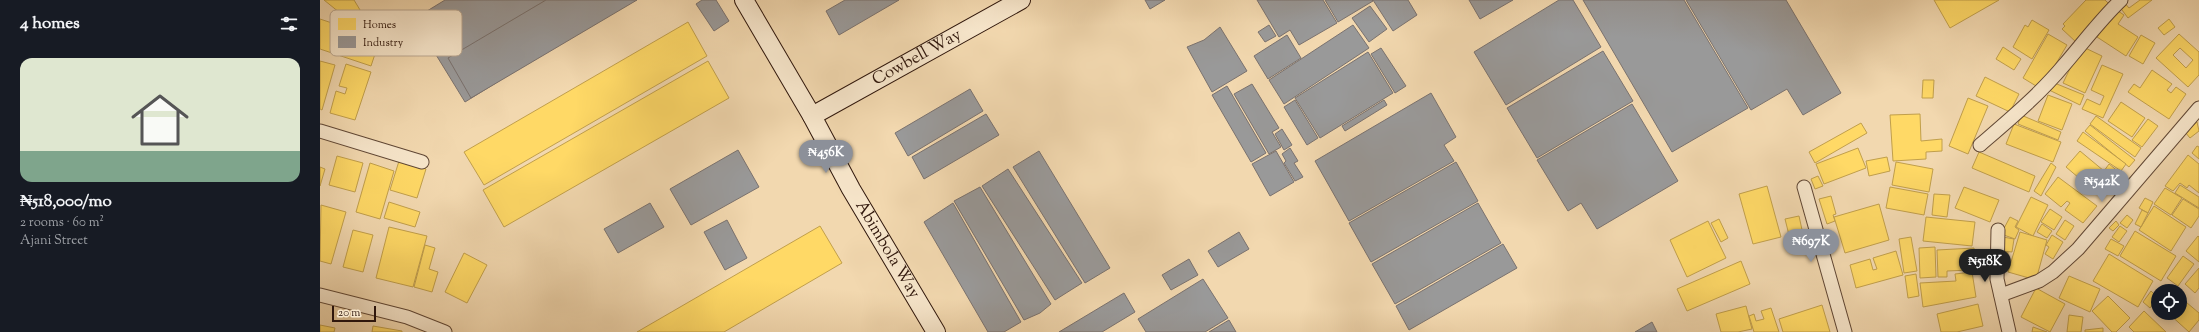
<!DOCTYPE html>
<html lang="en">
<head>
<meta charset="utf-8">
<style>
  body { margin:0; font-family:"Sorts Mill Goudy",serif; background:#20242c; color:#f1f3f6; height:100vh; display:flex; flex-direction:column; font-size:15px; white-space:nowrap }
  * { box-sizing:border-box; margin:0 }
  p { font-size:13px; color:#9ea1a6 }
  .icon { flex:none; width:22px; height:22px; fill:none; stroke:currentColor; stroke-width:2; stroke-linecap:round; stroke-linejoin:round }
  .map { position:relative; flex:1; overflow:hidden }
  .side { display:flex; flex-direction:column; background:#171b24; width:320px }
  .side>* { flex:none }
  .tools { position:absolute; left:1831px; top:284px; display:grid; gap:8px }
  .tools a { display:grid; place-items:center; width:36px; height:36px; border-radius:50%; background:#171b24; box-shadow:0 2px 10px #0003; font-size:20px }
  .scale { position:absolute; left:12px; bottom:10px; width:44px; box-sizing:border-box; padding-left:4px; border:2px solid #30170c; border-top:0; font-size:11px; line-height:14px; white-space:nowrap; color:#30170c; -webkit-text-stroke:3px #f7e6cb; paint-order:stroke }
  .price { position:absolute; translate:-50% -34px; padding:0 9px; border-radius:14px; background:#8c9099; color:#fff; font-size:13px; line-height:26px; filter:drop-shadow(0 1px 2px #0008) }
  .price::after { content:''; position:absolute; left:50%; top:24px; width:12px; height:9px; margin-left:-6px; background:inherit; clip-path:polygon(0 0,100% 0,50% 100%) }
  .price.active { background:#222; color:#fff }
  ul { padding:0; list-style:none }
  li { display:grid; align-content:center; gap:8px; height:212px; padding:0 20px }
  li span { display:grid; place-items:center; height:124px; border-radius:12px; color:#555 }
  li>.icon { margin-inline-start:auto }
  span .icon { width:72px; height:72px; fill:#fffc; stroke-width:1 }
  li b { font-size:17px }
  h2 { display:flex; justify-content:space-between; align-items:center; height:48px; padding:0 20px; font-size:17px }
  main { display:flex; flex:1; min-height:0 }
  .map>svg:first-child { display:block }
</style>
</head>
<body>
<main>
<section class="side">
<h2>4 homes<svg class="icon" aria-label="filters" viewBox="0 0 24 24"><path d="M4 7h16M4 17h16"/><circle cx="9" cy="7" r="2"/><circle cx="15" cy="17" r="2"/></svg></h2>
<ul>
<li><span style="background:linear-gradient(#dfe7d0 75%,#7fa58c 0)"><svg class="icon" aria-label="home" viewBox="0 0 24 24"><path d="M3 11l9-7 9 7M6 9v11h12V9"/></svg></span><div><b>₦518,000/mo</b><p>2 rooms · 60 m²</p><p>Ajani Street</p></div></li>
</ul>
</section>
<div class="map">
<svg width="1879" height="332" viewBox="0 0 1879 332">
  <rect width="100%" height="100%" fill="#f2d8af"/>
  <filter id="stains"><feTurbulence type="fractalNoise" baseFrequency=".005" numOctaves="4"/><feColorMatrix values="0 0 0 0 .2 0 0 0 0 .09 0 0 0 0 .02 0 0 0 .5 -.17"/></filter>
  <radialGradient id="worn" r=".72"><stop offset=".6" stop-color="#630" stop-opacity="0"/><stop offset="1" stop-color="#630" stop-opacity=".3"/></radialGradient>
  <g fill="#ffd966" stroke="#c19f4b" fill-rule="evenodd">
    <polygon points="4,0 34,0 51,28 49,35 27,25 30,21"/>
    <polygon points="1614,0 1679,0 1630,28"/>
    <polygon points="1766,0 1785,0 1790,5 1756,42 1742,29 1745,26 1743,24"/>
    <polygon points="1820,0 1832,0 1808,18 1799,6 1804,2 1809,8"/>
    <polygon points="1795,9 1804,15 1798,24 1818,37 1806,56 1777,37"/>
    <polygon points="0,19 60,39 51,66 0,49"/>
    <polygon points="1849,19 1855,27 1844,35 1838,28"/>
    <polygon points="1712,20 1729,30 1712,59 1693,47 1705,25 1708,27"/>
    <polygon points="368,22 387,56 164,185 144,152"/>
    <polygon points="1728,34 1747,45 1721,89 1703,78"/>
    <path d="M1859 34 1879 52V75L1868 87 1836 58ZM1860 48 1873 60 1866 68 1853 55Z"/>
    <polygon points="1821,35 1835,43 1823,64 1809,56"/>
    <polygon points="1761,46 1782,56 1765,93 1743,83"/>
    <polygon points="1683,47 1701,59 1694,70 1676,59"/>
    <polygon points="0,61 15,65 2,110 0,109"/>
    <polygon points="388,61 409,98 184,227 163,190"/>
    <polygon points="26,64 51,72 35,120 10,113 16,91 25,94 27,88 19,86"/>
    <polygon points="1782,65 1803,74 1783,118 1762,109 1767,99 1780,105 1784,96 1771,90"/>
    <polygon points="1832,70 1852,84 1847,90 1851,93 1856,87 1866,94 1849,119 1808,92 1814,84 1820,88"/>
    <polygon points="1665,77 1699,94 1690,112 1656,96"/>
    <polygon points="1603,80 1614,80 1613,98 1602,98"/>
    <polygon points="1732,82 1764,95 1760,105 1727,89"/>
    <polygon points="1728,95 1752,104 1742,130 1718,121"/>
    <polygon points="1648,98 1668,106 1648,154 1629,146"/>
    <polygon points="1801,102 1825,118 1812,137 1788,121"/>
    <polygon points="1600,114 1601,141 1622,139 1622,151 1606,152 1606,159 1573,161 1570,115"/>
    <polygon points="1701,115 1741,132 1738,140 1698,124"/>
    <polygon points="1776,116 1821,148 1815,157 1770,124"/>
    <polygon points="1828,119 1838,126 1822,147 1812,140"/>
    <polygon points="1877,122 1879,131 1870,138 1865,132"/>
    <polygon points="1541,123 1547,133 1495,163 1489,152"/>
    <polygon points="1694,124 1741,142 1733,162 1686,144"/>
    <polygon points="1770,125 1815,160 1809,167 1765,131"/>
    <polygon points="1763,132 1806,164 1801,171 1757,141"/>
    <polygon points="1877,146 1879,147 1879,159 1872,153"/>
    <polygon points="1538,148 1546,168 1504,184 1496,164"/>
    <polygon points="1760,151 1784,171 1789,164 1799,172 1781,193 1774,187 1772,189 1746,167"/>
    <polygon points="1659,152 1715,176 1709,192 1652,168"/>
    <polygon points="1868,155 1879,164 1879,193 1869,185 1867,188 1860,183 1853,191 1845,186"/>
    <polygon points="17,156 43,163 35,192 9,185"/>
    <polygon points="1567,157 1570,171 1549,176 1546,161"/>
    <polygon points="79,161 106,169 97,198 70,190"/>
    <polygon points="1576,162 1613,169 1609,192 1572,185"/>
    <polygon points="50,163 74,171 60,219 36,212"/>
    <polygon points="1731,163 1736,167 1721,196 1714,191"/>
    <polygon points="0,167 5,169 0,186"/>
    <polygon points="1498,176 1503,186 1495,189 1491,179"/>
    <polygon points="1738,177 1777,206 1763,223 1745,210 1750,203 1747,201 1741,207 1725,194"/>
    <polygon points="1860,185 1879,197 1879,208 1855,193"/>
    <polygon points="1447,186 1461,237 1433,244 1419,194"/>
    <polygon points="1570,187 1608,194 1604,215 1566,208"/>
    <polygon points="1644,187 1679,200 1670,222 1635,208"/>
    <polygon points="1845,188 1862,198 1851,215 1834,204"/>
    <polygon points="1614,194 1630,195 1627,217 1612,215"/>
    <polygon points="1511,196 1516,214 1513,215 1515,221 1507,224 1499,199"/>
    <polygon points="1711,197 1728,205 1713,236 1696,227"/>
    <polygon points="1825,198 1833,202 1828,213 1819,208"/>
    <polygon points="1863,199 1879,209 1879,216 1871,228 1852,215"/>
    <polygon points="69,202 100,212 95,227 64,218"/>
    <polygon points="1559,204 1569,240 1525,253 1514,217"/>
    <polygon points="1,205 26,212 11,264 0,261"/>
    <polygon points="1834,206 1866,227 1851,251 1819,230"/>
    <polygon points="1730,209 1742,217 1734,230 1721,222"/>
    <polygon points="1822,210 1828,213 1821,227 1815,224"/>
    <polygon points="1807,215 1813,220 1807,228 1800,223"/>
    <polygon points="1479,216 1486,248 1473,251 1465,219"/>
    <polygon points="1606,217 1655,222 1652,246 1603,241"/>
    <polygon points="1690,217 1698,221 1695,227 1699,230 1695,239 1681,234"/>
    <polygon points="1399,219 1408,238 1401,242 1391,223"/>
    <polygon points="1745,220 1754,226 1745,240 1736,234"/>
    <polygon points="1388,221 1406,258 1367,277 1350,240"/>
    <polygon points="1796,221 1799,225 1793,231 1789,228"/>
    <polygon points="1722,224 1732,231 1727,238 1717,232"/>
    <polygon points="500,226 522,263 404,332 317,332"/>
    <polygon points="1800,226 1807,231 1799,242 1792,237"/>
    <polygon points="69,227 107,236 93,287 56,278"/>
    <polygon points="33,230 53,235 43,272 23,267"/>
    <polygon points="1815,231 1856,256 1841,281 1800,256"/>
    <polygon points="1700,232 1727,240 1716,280 1688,272"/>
    <polygon points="1732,235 1743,242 1733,259 1725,254 1729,247 1726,245"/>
    <polygon points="1878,236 1879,237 1879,262 1866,251"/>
    <polygon points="1591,237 1597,271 1584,273 1579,239"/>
    <polygon points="1683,237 1694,239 1692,252 1681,251"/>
    <polygon points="1791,239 1804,246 1798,256 1785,249"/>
    <polygon points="105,245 115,248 109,269 118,272 112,292 94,287"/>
    <polygon points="1615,247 1616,277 1600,278 1599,248"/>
    <polygon points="1654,248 1655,266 1650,267 1650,270 1627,271 1627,277 1618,277 1617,250"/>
    <polygon points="1576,251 1583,275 1536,288 1530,265 1550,259 1553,270 1557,269 1553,258"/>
    <polygon points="1680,252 1688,252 1688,271 1679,270"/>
    <polygon points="144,253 167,265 147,303 125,292"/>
    <polygon points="1789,254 1833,281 1818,307 1773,281"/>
    <polygon points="1863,256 1874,264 1858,286 1847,278"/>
    <polygon points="1421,261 1430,284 1367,311 1357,289"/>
    <polygon points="1879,268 1879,288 1875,293 1865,284"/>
    <polygon points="1652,272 1656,297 1603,307 1600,283 1636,281 1635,274"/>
    <polygon points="1596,274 1599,296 1588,298 1585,276"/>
    <polygon points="1749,276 1780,289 1770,312 1739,298"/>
    <polygon points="1716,288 1745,304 1730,332 1701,317"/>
    <polygon points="1831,291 1838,298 1830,308 1823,302"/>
    <polygon points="1788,296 1810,318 1796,332 1792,332 1772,311"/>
    <polygon points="1860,297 1879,313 1879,320 1869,332 1848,313 1860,313"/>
    <polygon points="1658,304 1663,326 1637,332 1621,332 1617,314"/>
    <polygon points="1502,305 1510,332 1463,332 1459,319"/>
    <polygon points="1426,306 1432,329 1418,332 1401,332 1396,314"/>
    <polygon points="1451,308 1459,332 1434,332 1429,316 1434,314 1436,321 1444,319 1441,311"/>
    <polygon points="1824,311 1846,332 1814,332 1809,327"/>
    <polygon points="1749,315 1763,317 1761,332 1747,332"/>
    <polygon points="0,325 15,328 14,332 0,332"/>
    <polygon points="53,326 82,331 82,332 52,332"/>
    <polygon points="1713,327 1727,332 1712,332"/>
    <polygon points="1783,328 1783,332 1765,332 1765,330"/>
  </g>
  <g fill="#999" stroke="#7a726f">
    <polygon points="125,0 310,0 145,102 94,19"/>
    <polygon points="226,0 317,0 151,98 128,58"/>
    <polygon points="382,0 396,0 409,21 394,31 376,4"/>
    <polygon points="525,0 579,0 519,35 506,11"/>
    <polygon points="825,0 845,0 830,9"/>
    <polygon points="937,0 1003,0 1017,23 979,45 970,30 959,37"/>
    <polygon points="1005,0 1052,0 1053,1 1018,22"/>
    <polygon points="1053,0 1088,0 1097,15 1073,31"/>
    <polygon points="1149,0 1193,0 1160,19"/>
    <polygon points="1239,0 1253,0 1281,47 1186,105 1154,52"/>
    <polygon points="1263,0 1364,0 1428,108 1352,152"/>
    <polygon points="1366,0 1466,0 1521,93 1483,115 1467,89 1431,110"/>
    <polygon points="1050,6 1067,29 1049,42 1032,18"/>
    <polygon points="949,25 956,36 945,42 938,32"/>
    <polygon points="1033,25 1049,48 964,104 949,80"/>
    <polygon points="900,27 927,71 892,92 867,47 884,40"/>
    <polygon points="967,35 981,58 948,79 934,56"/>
    <polygon points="1061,48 1086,86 1075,93 1051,54"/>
    <polygon points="1283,51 1313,101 1217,158 1187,108"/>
    <polygon points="1048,52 1073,93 1000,138 975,98"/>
    <polygon points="932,84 959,128 952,132 961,147 949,154 914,94"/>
    <polygon points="907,86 946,153 931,162 892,95"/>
    <polygon points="650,89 663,111 588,156 575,133"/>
    <polygon points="1111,93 1136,137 1124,145 1134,161 1029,221 995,161"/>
    <polygon points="975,100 998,138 987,145 964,107"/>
    <polygon points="1064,100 1067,105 1025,131 1022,126"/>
    <polygon points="1312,104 1358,181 1277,229 1261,203 1248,211 1217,160"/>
    <polygon points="666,114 679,135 604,179 592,157"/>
    <polygon points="962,129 972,145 964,150 955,134"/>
    <polygon points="970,148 978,161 974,163 983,177 975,181 964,163 966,161 962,154"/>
    <polygon points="418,150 439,187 371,225 350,189"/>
    <polygon points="719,151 790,268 765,283 693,167"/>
    <polygon points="956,151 974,182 950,196 932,164"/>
    <polygon points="1136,162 1158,201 1051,262 1029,223"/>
    <polygon points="688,169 762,283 735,300 662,186"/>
    <polygon points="660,187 731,304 720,313 704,320 634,201"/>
    <polygon points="330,203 344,227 298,253 284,229"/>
    <polygon points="633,203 701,322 684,332 668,332 604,222"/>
    <polygon points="1158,203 1181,243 1075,304 1052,264"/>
    <polygon points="407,220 427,258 405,270 384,232"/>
    <polygon points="919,232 929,249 898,267 888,251"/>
    <polygon points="1183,244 1197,268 1089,330 1076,306"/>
    <polygon points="869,259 878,275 851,290 842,275"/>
    <polygon points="883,279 908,318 885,332 826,332 818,319"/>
    <polygon points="804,293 815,312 782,332 739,332"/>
    <polygon points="909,320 916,332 889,332"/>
    <polygon points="1332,322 1337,332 1315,332"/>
  </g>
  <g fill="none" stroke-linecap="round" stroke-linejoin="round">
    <defs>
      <g id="street">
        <polyline points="0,131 102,162"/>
        <path d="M1660 145C1689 120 1719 95 1744 65 1763 43 1780 20 1801 0"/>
        <polyline points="1484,187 1525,332"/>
        <polyline points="1678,230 1677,279 1689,332"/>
        <polyline points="0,295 87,317 125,332"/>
        <polyline points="1681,295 1719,281 1733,272 1758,249 1879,108"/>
      </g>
      <g id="secondary">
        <path id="s1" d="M424 0 492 116 531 189 616 332"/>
        <path id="s2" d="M492 116 701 0"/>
      </g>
    </defs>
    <use href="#street" stroke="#604735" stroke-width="15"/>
    <use href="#secondary" stroke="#30170c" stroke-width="20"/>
    <use href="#street" stroke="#f7e6cb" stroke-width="13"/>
    <use href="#secondary" stroke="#f7e6cb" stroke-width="18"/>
  </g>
  <g text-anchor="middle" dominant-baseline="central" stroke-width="4" stroke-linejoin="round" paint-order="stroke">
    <g font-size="17" fill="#30170c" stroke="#f7e6cb">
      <text stroke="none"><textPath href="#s2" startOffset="120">Cowbell Way</textPath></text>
      <text stroke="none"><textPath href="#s1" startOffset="288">Abimbola Way</textPath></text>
    </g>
  </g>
  <rect x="10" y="10" width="132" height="46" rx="6" fill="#f7e6cb" stroke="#bba892" stroke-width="1"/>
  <rect x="18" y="18" width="18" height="12" fill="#ffd966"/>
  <rect x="18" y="36" width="18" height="12" fill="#999"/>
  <g font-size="11" fill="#30170c">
    <text x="43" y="28">Homes</text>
    <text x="43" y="46">Industry</text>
  </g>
  <rect width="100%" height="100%" filter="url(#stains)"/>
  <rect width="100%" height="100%" fill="url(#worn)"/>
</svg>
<div class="tools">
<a><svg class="icon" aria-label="locate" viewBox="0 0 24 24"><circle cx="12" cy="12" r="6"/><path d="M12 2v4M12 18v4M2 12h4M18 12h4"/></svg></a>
</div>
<div class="scale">20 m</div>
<b class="price" style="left:506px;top:174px">₦456K</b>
<b class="price" style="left:1782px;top:203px">₦542K</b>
<b class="price" style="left:1491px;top:263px">₦697K</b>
<b class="price active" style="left:1665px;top:283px">₦518K</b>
</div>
</main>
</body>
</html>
